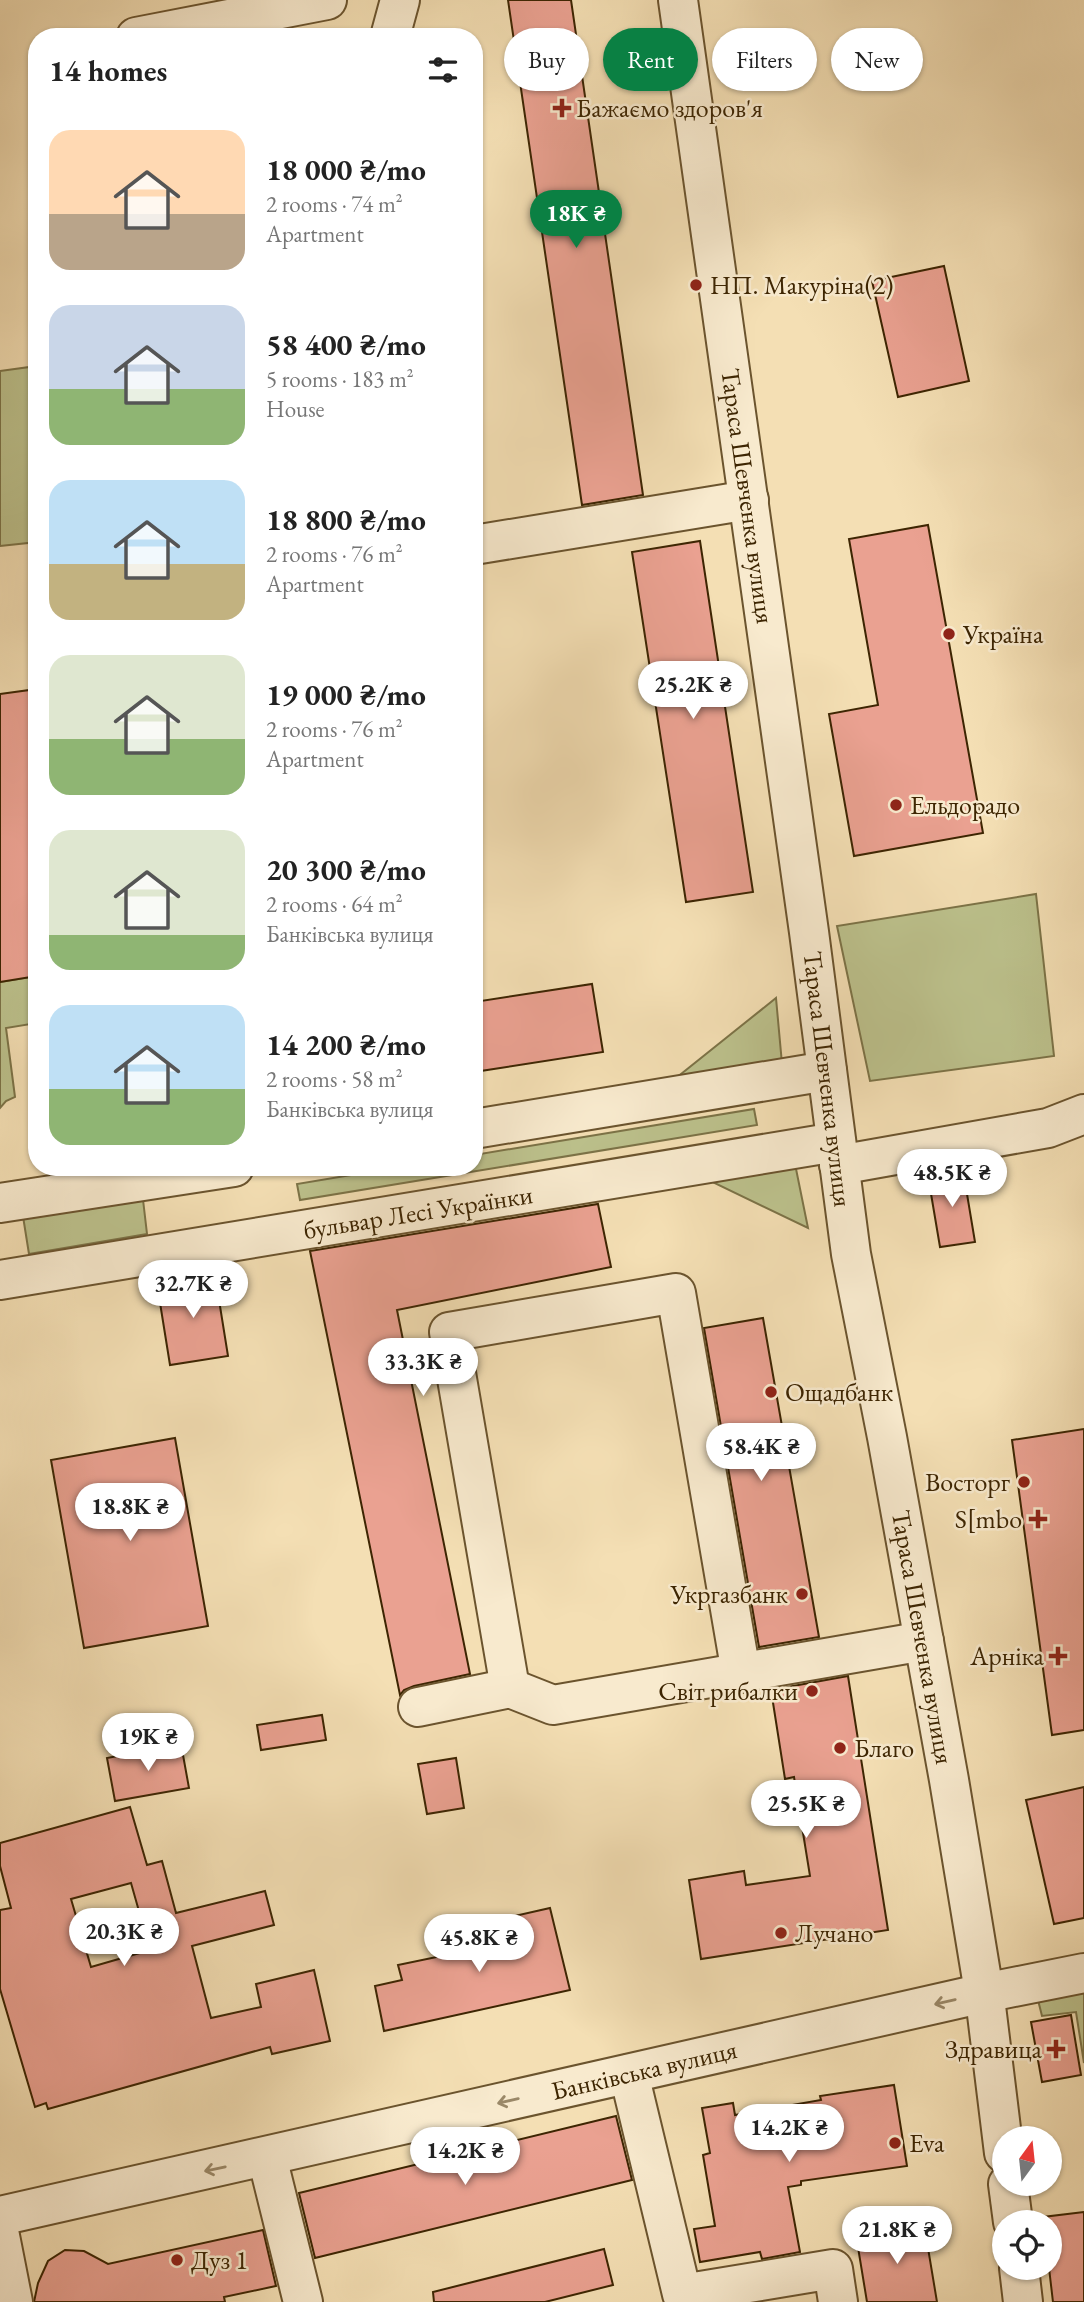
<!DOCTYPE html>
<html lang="en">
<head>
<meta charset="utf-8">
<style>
  body { margin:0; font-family:"EB Garamond",serif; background:#f2f2f2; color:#222; height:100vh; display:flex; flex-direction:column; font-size:26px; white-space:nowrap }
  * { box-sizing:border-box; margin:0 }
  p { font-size:23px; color:#767676 }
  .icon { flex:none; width:38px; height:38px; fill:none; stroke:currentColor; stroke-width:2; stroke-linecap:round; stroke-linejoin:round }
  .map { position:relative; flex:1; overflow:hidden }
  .side { position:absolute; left:28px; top:28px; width:455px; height:1148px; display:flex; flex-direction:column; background:#fff; border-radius:28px; box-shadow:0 2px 5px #0004 }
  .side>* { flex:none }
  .guide { position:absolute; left:504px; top:28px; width:474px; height:63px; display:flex; gap:14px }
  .needle { width:46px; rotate:15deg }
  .tools { position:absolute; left:992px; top:2126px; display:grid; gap:14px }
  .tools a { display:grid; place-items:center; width:70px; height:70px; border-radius:50%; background:#fff; box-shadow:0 2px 5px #0004; font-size:35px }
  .price { position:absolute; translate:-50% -60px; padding:0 16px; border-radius:24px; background:#fff; color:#222; font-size:23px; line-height:46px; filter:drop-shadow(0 2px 4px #0008) }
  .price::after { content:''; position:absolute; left:50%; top:42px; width:21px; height:16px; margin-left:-10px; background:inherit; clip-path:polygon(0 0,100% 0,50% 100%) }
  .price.current { background:#0b8043; color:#fff }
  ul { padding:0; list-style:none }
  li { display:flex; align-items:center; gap:21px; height:175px; padding:0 21px }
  li span { display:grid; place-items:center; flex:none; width:196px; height:140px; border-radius:21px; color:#555 }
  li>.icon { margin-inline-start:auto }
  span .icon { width:84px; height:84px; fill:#fffc; stroke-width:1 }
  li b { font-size:30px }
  h2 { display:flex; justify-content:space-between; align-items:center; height:84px; padding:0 21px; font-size:30px }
  .tag { padding:0 24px; border-radius:32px; background:#fff; box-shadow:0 2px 5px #0004; font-size:24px; line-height:63px }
  .tag.current { background:#0b8043; color:#fff }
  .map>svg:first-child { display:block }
</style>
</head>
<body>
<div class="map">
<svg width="1084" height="2302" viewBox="0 0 1084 2302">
  <rect width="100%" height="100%" fill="#f4dfb4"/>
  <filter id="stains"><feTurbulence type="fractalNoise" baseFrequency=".00286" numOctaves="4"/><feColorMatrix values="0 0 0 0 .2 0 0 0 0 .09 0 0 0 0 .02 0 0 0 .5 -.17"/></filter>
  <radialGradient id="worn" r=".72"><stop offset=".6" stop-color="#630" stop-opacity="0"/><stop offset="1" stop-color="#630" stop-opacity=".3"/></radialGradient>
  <g fill="#bcc18c" stroke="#7c7347" stroke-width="2">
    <polygon points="37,366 37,542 0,546 0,371"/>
    <polygon points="1036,894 1054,1056 870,1081 837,926"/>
    <polygon points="37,976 37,1023 6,1028 15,1097 6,1101 0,1108 0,982"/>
    <polygon points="776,998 782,1064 666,1086"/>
    <polygon points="754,1109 757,1125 300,1200 297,1184 399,1167 474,1167 474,1155"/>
    <polygon points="794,1159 808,1228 702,1177"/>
    <polygon points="142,1191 147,1234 29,1254 22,1210"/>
    <polygon points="1084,1988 1084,2063 1076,2012 1042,2016 1037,1996"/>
  </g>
  <g fill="#eaa191" stroke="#3d2502" stroke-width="2" fill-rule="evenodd">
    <polygon points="508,0 571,0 643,495 582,505"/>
    <polygon points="944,266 969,381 898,397 872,281"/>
    <polygon points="928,525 983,833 854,856 829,714 878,705 849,539"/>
    <polygon points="700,541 753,892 686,902 632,552"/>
    <polygon points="37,689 37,976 0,982 0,694"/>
    <polygon points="592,984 603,1052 474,1072 474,1002"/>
    <polygon points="963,1170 975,1242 940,1247 928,1176"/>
    <polygon points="598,1204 611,1267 397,1310 470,1674 414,1686 404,1690 400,1695 310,1251"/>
    <polygon points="215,1275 228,1356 170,1365 157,1284"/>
    <polygon points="763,1318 819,1637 759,1647 704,1328"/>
    <polygon points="1084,1429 1084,1730 1052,1735 1012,1440"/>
    <polygon points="175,1438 208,1626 84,1648 51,1460"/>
    <polygon points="848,1676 888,1930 701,1959 689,1880 744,1871 746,1885 810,1876 794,1777 785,1779 771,1690"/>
    <polygon points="322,1715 326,1740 261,1750 257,1725"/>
    <polygon points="181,1744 189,1788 115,1801 107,1758"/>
    <polygon points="456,1758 464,1808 427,1814 418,1764"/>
    <polygon points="1084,1787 1084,1918 1054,1924 1026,1800"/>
    <path d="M130 1807 147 1865 162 1861 176 1913 265 1891 274 1925 192 1946 211 2018 261 2007 256 1984 314 1970 330 2041 272 2054 270 2047 48 2109 46 2103 35 2107 0 1989V1910L11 1908 0 1866V1843ZM131 1883 150 1950 91 1967 71 1899Z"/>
    <polygon points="550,1908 570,1990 384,2031 375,1986 402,1980 398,1965 480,1948 475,1925"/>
    <polygon points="1071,2015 1081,2075 1042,2082 1031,2022"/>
    <polygon points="894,2085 907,2166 801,2181 801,2185 788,2187 800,2252 762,2259 760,2252 700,2262 694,2229 715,2226 703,2155 710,2153 702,2108 733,2103 735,2115 821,2100 820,2096"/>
    <polygon points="616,2116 632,2180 315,2258 299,2193"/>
    <polygon points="1084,2212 1084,2302 1053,2302 1049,2268 1050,2222 1043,2222 1043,2217"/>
    <polygon points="924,2224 937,2302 867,2302 856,2235"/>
    <polygon points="263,2230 276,2286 224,2297 225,2302 34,2302 38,2283 48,2261 65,2250 84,2251 108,2264"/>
    <polygon points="604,2249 613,2285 545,2302 434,2302 433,2292"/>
  </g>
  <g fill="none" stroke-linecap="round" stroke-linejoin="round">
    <defs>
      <g id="minor">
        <polyline points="678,0 809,932 851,1254 887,1437 949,1780 985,1998 1004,2153"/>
        <polyline points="136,37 327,0"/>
        <polyline points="390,37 400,0"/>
        <polyline points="474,545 749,500"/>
        <polyline points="474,1129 827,1071"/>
        <polyline points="839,1165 1048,1128 1084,1114"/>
        <polyline points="0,1203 234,1167"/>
        <polyline points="0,1280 836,1142"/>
        <polyline points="510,1688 449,1332 676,1293 741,1673"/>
        <polyline points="418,1707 510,1688 553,1705 924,1641"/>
        <polyline points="629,2074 682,2294 833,2269 838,2302"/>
        <polyline points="267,2157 303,2302"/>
        <polyline points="1008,2184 1013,2222"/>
        <polyline points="0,2216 984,1993 1084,1973"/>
        <polyline points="0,2236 13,2302"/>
        <polyline points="1019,2268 1023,2302"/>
      </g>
    </defs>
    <use href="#minor" stroke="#6b542e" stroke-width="42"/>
    <use href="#minor" stroke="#f8eace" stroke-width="38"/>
  </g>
  <defs><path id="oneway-shaft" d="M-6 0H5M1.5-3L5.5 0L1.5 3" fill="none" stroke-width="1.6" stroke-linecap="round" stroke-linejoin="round" transform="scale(1.75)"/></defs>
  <g stroke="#9a8868">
    <use href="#oneway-shaft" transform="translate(945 2002) rotate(167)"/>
    <use href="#oneway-shaft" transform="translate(508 2101) rotate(167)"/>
    <use href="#oneway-shaft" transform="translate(215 2169) rotate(168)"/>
  </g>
  <g fill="#8f2418" stroke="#f8eace" stroke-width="2.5">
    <path d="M558.5 97.5h7v7h7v7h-7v7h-7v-7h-7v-7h7z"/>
    <circle cx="696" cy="285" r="7"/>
    <circle cx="949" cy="634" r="7"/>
    <circle cx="896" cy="805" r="7"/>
    <circle cx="771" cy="1392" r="7"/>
    <circle cx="1024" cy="1482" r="7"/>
    <path d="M1034.5 1508.5h7v7h7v7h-7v7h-7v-7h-7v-7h7z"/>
    <circle cx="802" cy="1594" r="7"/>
    <path d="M1054.5 1645.5h7v7h7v7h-7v7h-7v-7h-7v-7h7z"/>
    <circle cx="812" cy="1691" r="7"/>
    <circle cx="840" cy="1748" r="7"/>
    <circle cx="781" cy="1933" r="7"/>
    <path d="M1052.5 2038.5h7v7h7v7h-7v7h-7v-7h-7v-7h7z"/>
    <circle cx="895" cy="2143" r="7"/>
    <circle cx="177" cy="2260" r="7"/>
  </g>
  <g text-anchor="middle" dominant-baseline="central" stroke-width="5" stroke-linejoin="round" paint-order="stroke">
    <g font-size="26" fill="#3d2502" stroke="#f8eace" text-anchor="start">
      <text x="576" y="108">Бажаємо здоров'я</text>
      <text x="710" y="285">НП. Макуріна(2)</text>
      <text x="963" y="634">Україна</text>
      <text x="910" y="805">Ельдорадо</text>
      <text x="785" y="1392">Ощадбанк</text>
      <text x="1010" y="1482" text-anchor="end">Восторг</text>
      <text x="1022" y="1519" text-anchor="end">S[mbo</text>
      <text x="788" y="1594" text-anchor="end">Укргазбанк</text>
      <text x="1044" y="1656" text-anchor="end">Арніка</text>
      <text x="798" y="1691" text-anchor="end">Світ рибалки</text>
      <text x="854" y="1748">Благо</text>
      <text x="795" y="1933">Лучано</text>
      <text x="1042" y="2049" text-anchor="end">Здравица</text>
      <text x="909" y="2143">Eva</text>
      <text x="191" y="2260">Дуз 1</text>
    </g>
    <g font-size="26" fill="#3d2502" stroke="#f8eace">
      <text transform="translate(748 496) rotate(82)">Тараса Шевченка вулиця</text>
      <text transform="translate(828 1079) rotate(83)">Тараса Шевченка вулиця</text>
      <text transform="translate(418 1212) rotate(-9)">бульвар Лесі Українки</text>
      <text transform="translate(923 1637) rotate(80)">Тараса Шевченка вулиця</text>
      <text transform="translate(644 2070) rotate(-13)">Банківська вулиця</text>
    </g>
  </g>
  <rect width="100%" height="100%" filter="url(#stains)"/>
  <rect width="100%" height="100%" fill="url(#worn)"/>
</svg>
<div class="tools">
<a><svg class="needle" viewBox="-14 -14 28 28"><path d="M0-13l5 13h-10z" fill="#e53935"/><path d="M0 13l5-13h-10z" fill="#767676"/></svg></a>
<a><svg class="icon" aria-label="locate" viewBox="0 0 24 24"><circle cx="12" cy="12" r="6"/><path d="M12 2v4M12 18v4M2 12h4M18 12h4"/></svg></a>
</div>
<b class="price current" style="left:576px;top:250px">18K ₴</b>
<b class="price" style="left:693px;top:721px">25.2K ₴</b>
<b class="price" style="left:952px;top:1209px">48.5K ₴</b>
<b class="price" style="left:193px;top:1320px">32.7K ₴</b>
<b class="price" style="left:423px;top:1398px">33.3K ₴</b>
<b class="price" style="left:761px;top:1483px">58.4K ₴</b>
<b class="price" style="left:130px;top:1543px">18.8K ₴</b>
<b class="price" style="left:148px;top:1773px">19K ₴</b>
<b class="price" style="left:806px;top:1840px">25.5K ₴</b>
<b class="price" style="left:124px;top:1968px">20.3K ₴</b>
<b class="price" style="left:479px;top:1974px">45.8K ₴</b>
<b class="price" style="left:789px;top:2164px">14.2K ₴</b>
<b class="price" style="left:465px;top:2187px">14.2K ₴</b>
<b class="price" style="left:897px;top:2266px">21.8K ₴</b>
<div class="guide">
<a class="tag">Buy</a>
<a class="tag current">Rent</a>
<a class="tag">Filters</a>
<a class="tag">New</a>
</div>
<section class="side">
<h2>14 homes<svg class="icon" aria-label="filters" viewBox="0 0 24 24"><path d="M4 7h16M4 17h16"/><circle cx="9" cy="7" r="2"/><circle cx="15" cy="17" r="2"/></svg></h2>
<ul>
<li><span style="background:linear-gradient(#ffd9b3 60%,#b9a48a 0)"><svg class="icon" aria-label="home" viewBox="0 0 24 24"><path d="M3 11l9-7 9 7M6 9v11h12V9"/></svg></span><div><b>18 000 ₴/mo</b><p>2 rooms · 74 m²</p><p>Apartment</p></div></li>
<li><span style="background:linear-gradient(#c9d6e8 60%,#8fb573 0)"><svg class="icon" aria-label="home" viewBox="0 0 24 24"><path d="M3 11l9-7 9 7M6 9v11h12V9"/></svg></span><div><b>58 400 ₴/mo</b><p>5 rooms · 183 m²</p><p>House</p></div></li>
<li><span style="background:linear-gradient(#bfe0f5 60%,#c2b280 0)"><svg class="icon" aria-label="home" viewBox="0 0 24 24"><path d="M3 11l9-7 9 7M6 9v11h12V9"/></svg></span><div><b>18 800 ₴/mo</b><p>2 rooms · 76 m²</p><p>Apartment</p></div></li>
<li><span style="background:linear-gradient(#dfe7d0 60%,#8fb573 0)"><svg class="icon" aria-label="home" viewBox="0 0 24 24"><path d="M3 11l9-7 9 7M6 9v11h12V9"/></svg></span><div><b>19 000 ₴/mo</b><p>2 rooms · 76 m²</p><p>Apartment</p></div></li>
<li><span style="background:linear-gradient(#dfe7d0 75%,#8fb573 0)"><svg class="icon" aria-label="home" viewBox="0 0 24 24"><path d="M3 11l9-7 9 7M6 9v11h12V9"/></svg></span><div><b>20 300 ₴/mo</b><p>2 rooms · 64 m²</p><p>Банківська вулиця</p></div></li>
<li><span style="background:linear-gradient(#bfe0f5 60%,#8fb573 0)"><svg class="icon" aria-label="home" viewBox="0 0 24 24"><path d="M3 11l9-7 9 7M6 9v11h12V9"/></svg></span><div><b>14 200 ₴/mo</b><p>2 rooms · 58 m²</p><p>Банківська вулиця</p></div></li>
</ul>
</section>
</div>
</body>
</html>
